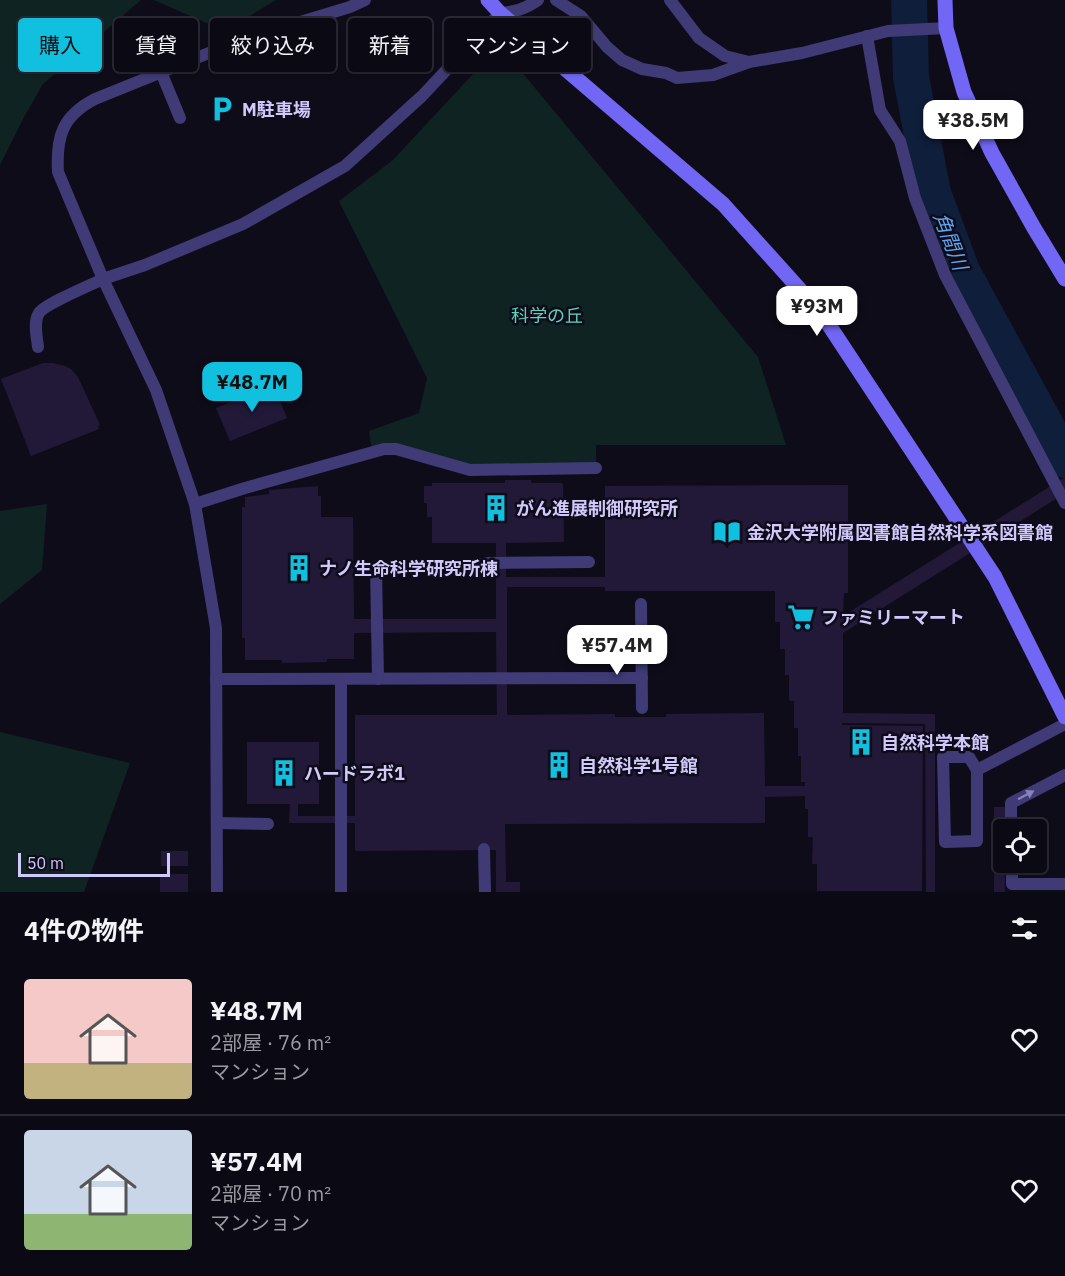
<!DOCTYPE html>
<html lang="ja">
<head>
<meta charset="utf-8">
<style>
  body { margin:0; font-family:"IBM Plex Sans","Noto Sans JP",sans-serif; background:#191722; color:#f1f3f6; height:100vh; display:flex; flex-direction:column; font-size:22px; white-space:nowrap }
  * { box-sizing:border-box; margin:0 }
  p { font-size:20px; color:#9a9aa0 }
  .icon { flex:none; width:33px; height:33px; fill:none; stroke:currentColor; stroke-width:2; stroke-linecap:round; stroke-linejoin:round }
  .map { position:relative; height:892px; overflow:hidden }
  .details { display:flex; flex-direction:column; background:#0b0914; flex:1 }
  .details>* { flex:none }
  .banner { position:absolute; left:18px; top:18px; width:600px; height:54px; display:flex; gap:12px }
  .fabs { position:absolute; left:993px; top:819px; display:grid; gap:12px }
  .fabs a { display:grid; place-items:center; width:54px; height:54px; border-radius:6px; background:#0b0914; box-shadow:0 2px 4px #0004,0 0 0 2px #2b2a34; font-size:30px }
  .scale { position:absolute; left:18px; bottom:15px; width:152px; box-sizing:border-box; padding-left:6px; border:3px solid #d1c9fb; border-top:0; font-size:16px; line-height:21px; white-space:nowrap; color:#d1c9fb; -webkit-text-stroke:4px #0f0c1a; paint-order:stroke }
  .price { position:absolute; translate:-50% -51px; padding:0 14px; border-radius:12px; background:#fff; color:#222; font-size:20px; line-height:39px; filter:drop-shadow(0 2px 3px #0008) }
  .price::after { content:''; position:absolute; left:50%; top:36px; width:18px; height:14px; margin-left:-9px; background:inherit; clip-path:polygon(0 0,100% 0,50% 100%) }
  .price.active { background:#11bfdf; color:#111 }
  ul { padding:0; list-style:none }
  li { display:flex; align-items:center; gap:18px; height:150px; padding:0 24px }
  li+li { border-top:2px solid #2b2a34 }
  li span { display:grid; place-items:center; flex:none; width:168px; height:120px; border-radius:6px; color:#555 }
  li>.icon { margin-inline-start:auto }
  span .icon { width:72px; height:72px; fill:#fffc; stroke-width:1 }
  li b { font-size:26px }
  h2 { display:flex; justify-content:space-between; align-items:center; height:72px; padding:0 24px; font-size:26px }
  .pill { padding:0 21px; border-radius:6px; background:#0b0914; box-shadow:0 2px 4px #0004,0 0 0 2px #2b2a34; font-size:21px; line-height:54px }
  .pill.active { background:#11bfdf; color:#111 }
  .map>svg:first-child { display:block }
</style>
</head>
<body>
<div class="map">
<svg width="1065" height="892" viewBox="0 0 1065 892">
  <rect width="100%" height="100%" fill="#0f0c1a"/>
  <g fill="#0f2323">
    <polygon points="0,0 141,0 43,84 24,117 0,165"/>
    <polygon points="154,0 276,0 225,31"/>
    <polygon points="487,59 511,59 758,357 786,445 596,445 596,468 470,470 396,449 372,452 369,431 419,413 427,378 339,201 393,160"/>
    <polygon points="47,504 42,570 0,604 0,511"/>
    <polygon points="0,732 130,763 84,892 0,892"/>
  </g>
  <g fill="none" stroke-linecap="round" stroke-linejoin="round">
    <polyline stroke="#0e1e3b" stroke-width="36" points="909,0 911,77 933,193 962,271 1065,460"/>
  </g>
  <g fill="#221939" fill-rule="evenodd">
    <polygon points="43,363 53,363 65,366 71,369 78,377 100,425 98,426 99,429 31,456 1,379"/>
    <polygon points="273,384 287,418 230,441 216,408"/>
    <path d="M1065 477V493L843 633V713L935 714V892H926L925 724 842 723V725L923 726 922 891H817V864H812L813 837H808V809H805V796L765 797V823L505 824 506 882H520V892H496V850L355 851V823H289L290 804H247V742H319V804H298V816H355V715H497L496 632 354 633V659H327V662L282 663V660H245V638H242V507H245V497L269 494V490L318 486V496H321V517H353L354 619H496V543H432V517H427V503H424V486H432V483H505V480H531V483H563L564 542 506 543V577H605V486L848 485V593H844L843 616ZM507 587H605V591H775V622H780V649H785V675H789V701H794V728H798V756H801V782H805V786H765L764 713 666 714V717H615V714L507 715Z"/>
    <polygon points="994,807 1005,807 1005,830 1004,830 1005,892 994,892"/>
    <rect x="161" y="851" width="27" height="15"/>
    <rect x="160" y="874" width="28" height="18"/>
  </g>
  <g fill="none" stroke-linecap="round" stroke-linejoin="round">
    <g stroke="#403a76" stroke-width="12">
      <polyline points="556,0 581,16 607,47 622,60 642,69 666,73 677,78 713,75 749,62 802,53 888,31 946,28"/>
      <polyline points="670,0 699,38 725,56 749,62"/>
      <polyline points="867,36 880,110 900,141 915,198 945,275 1065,503"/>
      <polyline points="161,72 180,118"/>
      <path d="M38 347C37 337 33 322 39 313 45 304 91 285 103 279L58 172C56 137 62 116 95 99L241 40 350 7 365 0"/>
      <polyline points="195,504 245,488 384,449 396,449 470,470 596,468"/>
      <polyline points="641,604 642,708"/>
      <polyline points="216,679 642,678"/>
      <polyline points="341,679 341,892"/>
      <polyline points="378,679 376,568 468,568 488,563 589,562"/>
      <polygon points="943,757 969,757 977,770 977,841 945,842"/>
      <polyline points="977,770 1065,724"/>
      <polyline points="217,823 268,824"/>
      <polyline points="1011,830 1011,803 1065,775"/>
      <polyline points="484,849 485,892"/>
      <polyline points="1012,862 1012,884 1065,884"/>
      <path d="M217 892 216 628 195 504 156 390 103 279 145 265 243 224 345 166 422 96 500 13C515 12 525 9 538 0"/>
    </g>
    <g stroke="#7267f4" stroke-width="15">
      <polyline points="488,0 500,13 723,204 821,313 995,577 1065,717"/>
      <polyline points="945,0 946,28 964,92 992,153 1034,228 1065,279"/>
    </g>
  </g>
  <defs><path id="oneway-solid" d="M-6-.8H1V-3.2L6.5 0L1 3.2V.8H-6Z" transform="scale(1.5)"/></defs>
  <use fill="#8882b8" href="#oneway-solid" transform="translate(1026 795) rotate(-28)"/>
  <defs>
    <symbol id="parking-bare" viewBox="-9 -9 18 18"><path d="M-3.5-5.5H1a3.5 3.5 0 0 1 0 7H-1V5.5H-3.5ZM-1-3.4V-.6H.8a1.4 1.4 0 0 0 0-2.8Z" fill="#11bfdf" stroke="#0f0c1a" stroke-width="2.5" paint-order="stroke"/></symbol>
    <symbol id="building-bare" viewBox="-9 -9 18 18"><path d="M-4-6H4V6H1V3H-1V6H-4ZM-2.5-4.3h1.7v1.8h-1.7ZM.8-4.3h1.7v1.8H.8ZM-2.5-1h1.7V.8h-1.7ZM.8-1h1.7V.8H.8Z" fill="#11bfdf" stroke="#0f0c1a" stroke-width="2.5" paint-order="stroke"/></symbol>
    <symbol id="library-bare" viewBox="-9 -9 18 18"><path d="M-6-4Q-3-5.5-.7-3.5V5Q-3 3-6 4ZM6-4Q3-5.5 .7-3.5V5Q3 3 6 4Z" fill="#11bfdf" stroke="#0f0c1a" stroke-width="2.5" paint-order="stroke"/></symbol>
    <symbol id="supermarket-bare" viewBox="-9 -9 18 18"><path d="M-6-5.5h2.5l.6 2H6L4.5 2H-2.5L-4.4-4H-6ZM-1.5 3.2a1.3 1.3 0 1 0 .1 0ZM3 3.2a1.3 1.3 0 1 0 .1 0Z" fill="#11bfdf" stroke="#0f0c1a" stroke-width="2.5" paint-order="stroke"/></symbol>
  </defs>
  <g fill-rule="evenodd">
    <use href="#parking-bare" x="203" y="90" width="38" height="38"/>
    <use href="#building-bare" x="477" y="489" width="38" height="38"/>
    <use href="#library-bare" x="708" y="513" width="38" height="38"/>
    <use href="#building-bare" x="280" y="549" width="38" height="38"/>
    <use href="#supermarket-bare" x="782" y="598" width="38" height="38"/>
    <use href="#building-bare" x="842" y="723" width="38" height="38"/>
    <use href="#building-bare" x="540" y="746" width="38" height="38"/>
    <use href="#building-bare" x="265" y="754" width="38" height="38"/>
  </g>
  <g text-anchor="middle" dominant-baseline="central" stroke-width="5" stroke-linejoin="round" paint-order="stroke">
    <g font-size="18" font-weight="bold" fill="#d1c9fb" stroke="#0f0c1a" text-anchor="start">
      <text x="242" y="109">M駐車場</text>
      <text x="516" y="508">がん進展制御研究所</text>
      <text x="747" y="532">金沢大学附属図書館自然科学系図書館</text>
      <text x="319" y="568">ナノ生命科学研究所棟</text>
      <text x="821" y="617">ファミリーマート</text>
      <text x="881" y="742">自然科学本館</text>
      <text x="579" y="765">自然科学1号館</text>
      <text x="304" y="773">ハードラボ1</text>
    </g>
    <g font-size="18" fill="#5cd4bc" stroke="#0f0c1a">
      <text x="547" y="315">科学の丘</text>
    </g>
    <g font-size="20" font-style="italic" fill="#5fa6f3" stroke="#0f0c1a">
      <text transform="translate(951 241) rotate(69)">角間川</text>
    </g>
  </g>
</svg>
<div class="fabs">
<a><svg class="icon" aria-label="locate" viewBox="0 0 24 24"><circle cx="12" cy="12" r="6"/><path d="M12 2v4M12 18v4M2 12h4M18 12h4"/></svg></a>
</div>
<div class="scale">50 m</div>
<b class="price" style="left:973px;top:151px">¥38.5M</b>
<b class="price" style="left:817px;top:337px">¥93M</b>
<b class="price active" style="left:252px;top:413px">¥48.7M</b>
<b class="price" style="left:617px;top:676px">¥57.4M</b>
<div class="banner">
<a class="pill active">購入</a>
<a class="pill">賃貸</a>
<a class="pill">絞り込み</a>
<a class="pill">新着</a>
<a class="pill">マンション</a>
</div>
</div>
<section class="details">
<h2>4件の物件<svg class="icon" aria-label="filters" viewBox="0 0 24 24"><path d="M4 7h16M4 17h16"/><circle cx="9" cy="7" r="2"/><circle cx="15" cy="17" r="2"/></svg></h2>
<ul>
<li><span style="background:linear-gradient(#f6c9c9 70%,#c2b280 0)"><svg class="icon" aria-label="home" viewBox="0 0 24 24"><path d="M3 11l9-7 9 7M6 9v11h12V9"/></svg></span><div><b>¥48.7M</b><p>2部屋 · 76 m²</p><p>マンション</p></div><svg class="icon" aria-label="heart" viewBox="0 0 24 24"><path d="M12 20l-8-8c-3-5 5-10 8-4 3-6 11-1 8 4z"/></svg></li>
<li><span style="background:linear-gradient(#c9d6e8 70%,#8fb573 0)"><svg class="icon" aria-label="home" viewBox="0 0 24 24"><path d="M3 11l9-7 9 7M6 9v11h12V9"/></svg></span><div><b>¥57.4M</b><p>2部屋 · 70 m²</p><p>マンション</p></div><svg class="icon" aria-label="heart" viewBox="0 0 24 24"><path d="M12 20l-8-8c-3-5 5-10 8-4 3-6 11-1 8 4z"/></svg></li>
</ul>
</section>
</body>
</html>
